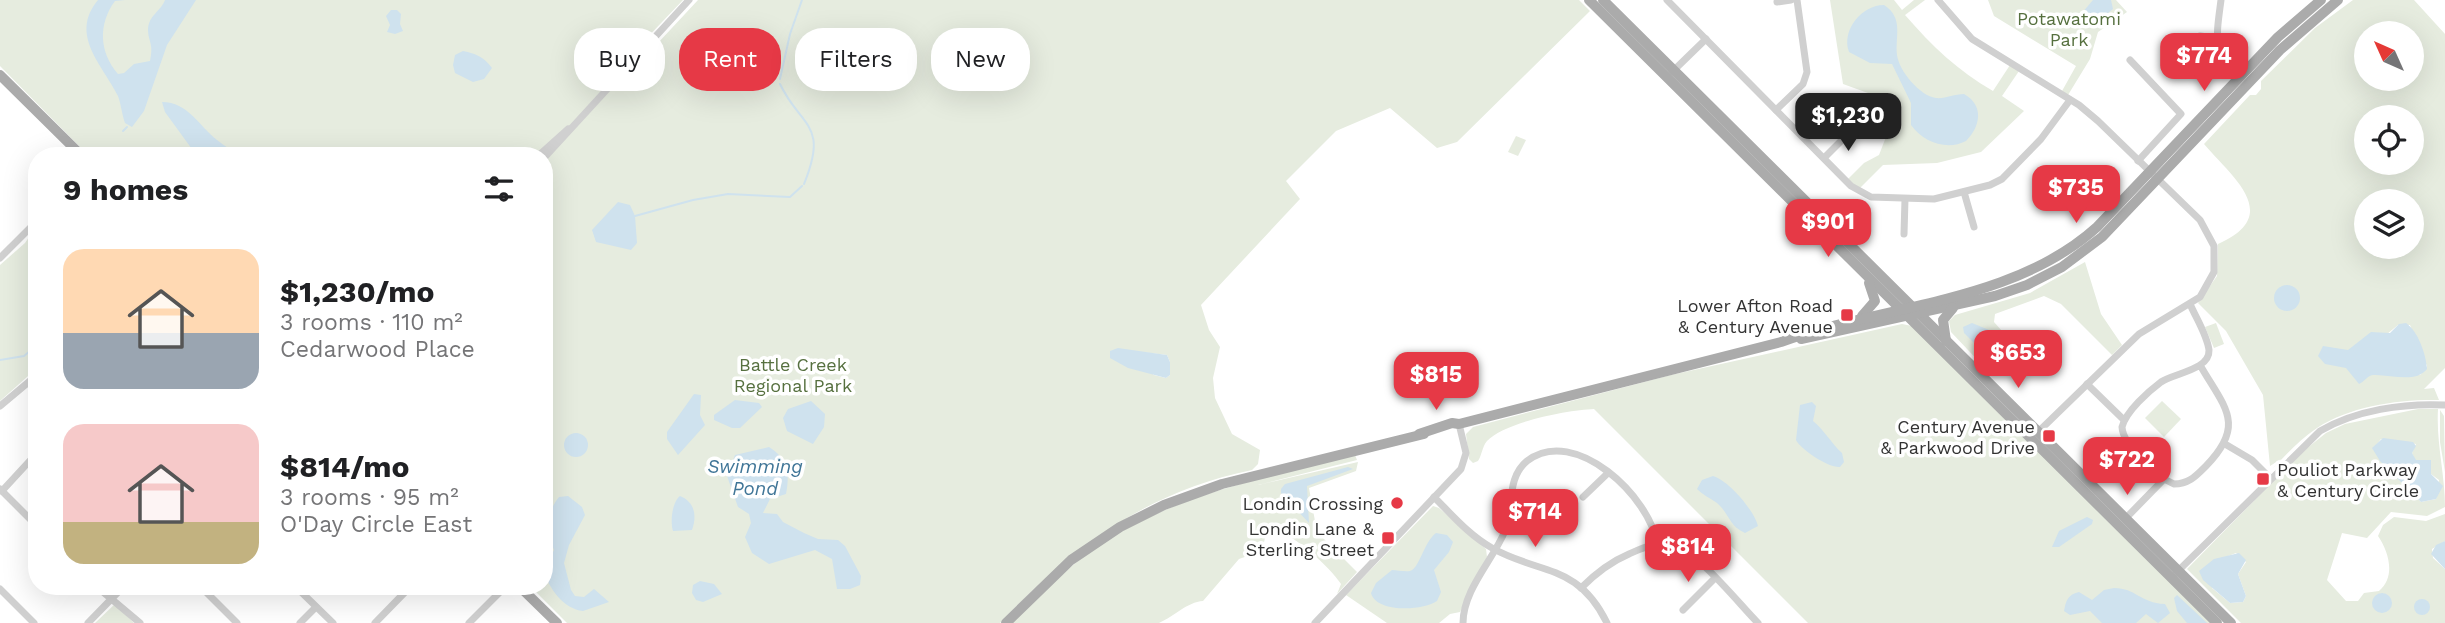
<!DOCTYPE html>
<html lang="en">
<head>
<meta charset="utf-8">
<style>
  body { margin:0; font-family:"Work Sans",sans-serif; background:#f6f6f6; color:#202124; height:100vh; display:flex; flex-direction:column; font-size:26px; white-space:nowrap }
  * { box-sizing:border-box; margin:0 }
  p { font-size:23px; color:#757577 }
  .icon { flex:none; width:38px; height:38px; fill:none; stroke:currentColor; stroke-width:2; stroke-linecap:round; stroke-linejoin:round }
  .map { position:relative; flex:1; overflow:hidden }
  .details { position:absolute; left:28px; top:147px; width:525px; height:448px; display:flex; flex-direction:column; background:#fff; border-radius:28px; box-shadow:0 7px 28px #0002 }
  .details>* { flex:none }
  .top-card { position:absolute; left:574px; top:28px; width:665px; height:63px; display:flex; gap:14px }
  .needle { width:46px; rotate:315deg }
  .tools { position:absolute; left:2354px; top:21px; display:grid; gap:14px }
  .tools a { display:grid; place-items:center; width:70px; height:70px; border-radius:50%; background:#fff; box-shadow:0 7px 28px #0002; font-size:35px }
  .price { position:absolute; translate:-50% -60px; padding:0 16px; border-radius:14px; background:#e63946; color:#fff; font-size:23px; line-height:46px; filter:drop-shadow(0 2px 4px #0008) }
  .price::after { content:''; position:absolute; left:50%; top:42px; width:21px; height:16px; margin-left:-10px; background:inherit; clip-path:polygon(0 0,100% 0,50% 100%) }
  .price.active { background:#222; color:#fff }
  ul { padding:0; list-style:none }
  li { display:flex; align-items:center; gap:21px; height:175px; padding:0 35px }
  li span { display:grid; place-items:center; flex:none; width:196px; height:140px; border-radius:21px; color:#555 }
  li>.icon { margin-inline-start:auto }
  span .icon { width:84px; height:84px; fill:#fffc; stroke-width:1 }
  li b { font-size:30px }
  h2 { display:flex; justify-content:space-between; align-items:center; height:84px; padding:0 35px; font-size:30px }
  .chip { padding:0 24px; border-radius:28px; background:#fff; box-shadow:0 7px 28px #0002; font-size:24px; line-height:63px }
  .chip.active { background:#e63946; color:#fff }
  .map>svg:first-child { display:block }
</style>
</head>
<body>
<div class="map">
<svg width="2445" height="623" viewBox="0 0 2445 623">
  <rect width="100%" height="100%" fill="#fff"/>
  <g fill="#e6ecdf" fill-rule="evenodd">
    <path d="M0 0H683L622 64 630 73 698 0H1579L1590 11 1457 142 1437 148 1390 108 1336 131 1286 181 1300 199 1201 305 1209 330 1220 347 1213 378 1215 398 1232 434 1260 450 1258 464 1252 470C1146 492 1074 546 1000 623H567L530 586H544V156H89L0 66ZM1124 350 1167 355 1170 362V375L1166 378 1154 375Z"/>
    <path d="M1830 0H1894L1902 10 1914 0H1925L1905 15C1932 46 1958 71 1993 91L2010 65 2019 71 2002 96 2024 111 1981 152 1937 163 1883 165 1857 191 1846 181 1864 163 1879 155 1891 124 1879 97 1843 84Z"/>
    <polygon points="1988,0 2116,0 2127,12 2098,32 2090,59 2068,95 2062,91 2076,66 1994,16"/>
    <path d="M2353 0H2414L2445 34V368L2424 389 2434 388 2439 400C2400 399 2350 406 2317 428 2300 439 2286 455 2272 469L2281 459 2270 466 2263 395 2226 331 2198 303 2217 276 2218 244C2284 215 2232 177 2204 144L2250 95H2256L2261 89V81L2315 28ZM2366 33H2412V79H2403L2399 83 2395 79H2366ZM2366 117H2412V163H2366ZM2366 201H2412V247H2366ZM2398 325H2410L2427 366 2420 375H2411L2369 334H2387Z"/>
    <polygon points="1516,136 1526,140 1518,156 1508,152"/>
    <polygon points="37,225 37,368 0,401 0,265 25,243"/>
    <path d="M2085 262 2101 314 2122 345 2112 355 2061 304 2044 296 1995 314 1994 322 2002 331C2003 347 1996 358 1985 368L1951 332 1949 321 1955 315 2030 293Z"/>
    <polygon points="2216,323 2224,344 2214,348 2205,327"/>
    <path d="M1902 324 1912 326 2213 623H1808L1594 409C1568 410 1505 422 1487 441 1482 447 1482 455 1478 461L1473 463 1469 459 1466 434 1473 427 1671 375Z"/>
    <polygon points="2162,401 2181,419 2164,437 2145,418"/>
    <path d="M2418 409H2438C2436 443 2445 474 2445 507L2427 516 2391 512 2367 538 2342 533 2327 580 2346 601H2358L2364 593 2379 591C2396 577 2389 552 2378 536L2383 525 2394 517 2426 521 2445 514V541L2432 549 2433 558 2445 569V623H2241L2187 569 2301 453 2326 433 2345 424ZM2381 439 2416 444 2412 453 2415 460H2431V474L2439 480 2436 499 2421 502 2373 449ZM2236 553 2246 562 2238 574 2246 596 2243 602 2230 603 2212 588 2223 558Z"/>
    <polygon points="2440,410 2444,416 2445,472 2440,442"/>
    <path d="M1355 455 1357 460 1258 485 1358 462 1356 471 1309 488 1317 532 1357 572 1337 594 1341 584C1329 566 1295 536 1275 529L1265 538 1262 551 1239 559 1203 601C1187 602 1175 616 1159 623H1012C1038 598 1062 572 1091 551 1169 495 1264 478 1355 455Z"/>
    <polygon points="1433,506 1439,508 1486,549 1487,557 1460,612 1450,614 1439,623 1387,623 1346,595"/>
    <polygon points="115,604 134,623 95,623"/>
  </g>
  <g fill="#cfe2ee">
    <path d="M98 0H125L115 1C98 24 99 52 118 74L124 73 134 64 150 61C154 43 148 42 148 29 149 15 161 11 165 0H196L167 45 144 111 132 127 125 123C122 115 121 104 118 96 102 64 69 35 98 0Z"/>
    <polygon points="2093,0 2111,0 2113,9 2091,26 2080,21 2082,13"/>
    <path d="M1884 5C1904 18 1895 36 1897 55 1899 71 1920 96 1936 98 1945 99 1954 94 1964 94 1984 105 1981 126 1966 141 1947 151 1923 142 1911 125V103L1892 64 1870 63 1849 52C1841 30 1862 5 1884 5Z"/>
    <polygon points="391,10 397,10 401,14 400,24 403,31 395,34 387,32 390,25 386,16"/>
    <polygon points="851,36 865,37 866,44 853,53 845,51 844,44"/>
    <path d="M463 51C476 54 483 56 492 68L484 79 473 82 455 73 453 65 455 55Z"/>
    <path d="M162 102C188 102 199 126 217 140 224 146 233 151 241 156H197L165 112Z"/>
    <polygon points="618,202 630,205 635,216 637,243 631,250 596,242 592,230"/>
    <circle cx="2287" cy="298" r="13"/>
    <polygon points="1972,323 1994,332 1996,339 1992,351 1982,351 1964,333 1963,327"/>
    <path d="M2406 323C2418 331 2426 354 2427 369 2415 384 2390 374 2373 375 2367 376 2364 382 2359 384L2346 368 2325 364 2318 356 2323 346 2348 350 2371 332 2390 333 2399 324Z"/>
    <polygon points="1118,348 1167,355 1170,362 1170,375 1166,378 1128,368 1110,358 1110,351"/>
    <polygon points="694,394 701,395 700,415 705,425 678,455 667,439 667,432"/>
    <polygon points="735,400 759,403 762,407 740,428 732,428 714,420 714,415"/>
    <polygon points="811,401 825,414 824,427 813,444 787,431 783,418 788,409"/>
    <path d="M1812 402 1816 406 1813 421C1825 431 1831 443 1842 453L1844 462 1840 467C1829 468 1801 450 1796 440L1800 405Z"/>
    <circle cx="576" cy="445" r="12"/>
    <polygon points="2383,438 2413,442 2416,446 2412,453 2416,460 2431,460 2431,474 2443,486 2436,499 2421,502 2380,461 2372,448"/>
    <path d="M769 447C788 459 790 473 786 494L770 499 763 513 777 514 783 522 804 533 818 539 838 540 845 546 861 576 860 585 850 589H837L832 559 815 550 769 564 752 553 745 537 751 523 749 514 738 507 727 476 735 455Z"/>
    <polygon points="1348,467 1353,469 1307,486 1309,523 1281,493 1281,489 1285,484"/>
    <path d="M1713 476C1728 480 1754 510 1758 526L1745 533C1729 526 1729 513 1717 503 1710 498 1703 495 1697 489L1702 480Z"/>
    <path d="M568 496 582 507 585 515 569 545 564 563 571 590 575 596 584 597 594 589 609 602 583 611C564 609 549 589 544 571L554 550 549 536H544C544 524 551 507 559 497Z"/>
    <path d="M680 496C695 502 697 516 692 530L673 531C670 522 672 502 680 496Z"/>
    <polygon points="2087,517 2093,520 2092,524 2059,547 2052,547 2059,531"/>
    <path d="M1436 533 1447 535 1453 542 1449 552 1434 570 1441 592 1437 601C1423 611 1376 613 1371 593L1376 583 1392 570C1397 570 1405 572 1410 571 1420 568 1423 543 1436 533Z"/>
    <polygon points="2445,541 2445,569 2431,554 2436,545"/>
    <polygon points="2239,553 2246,560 2238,574 2246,596 2243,602 2230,603 2203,580 2199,571 2214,559"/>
    <polygon points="700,581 714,584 722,594 703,602 696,600 692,593 693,585"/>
    <path d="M2114 588C2136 588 2140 603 2165 604L2170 613 2158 623 2146 614 2136 623H2102L2090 611 2070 615 2064 611C2066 601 2067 595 2079 592L2092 600 2104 590Z"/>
    <circle cx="2382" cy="603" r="10"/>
    <polygon points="2177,595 2207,623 2187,623 2177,611 2174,598"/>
    <circle cx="2422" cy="607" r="8"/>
  </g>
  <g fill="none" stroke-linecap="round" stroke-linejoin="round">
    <g stroke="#cfe2ee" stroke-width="2">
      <polyline points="780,79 790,34 802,0"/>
      <path d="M780 84C801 128 829 123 804 184"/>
      <polyline points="123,131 127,127"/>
      <polyline points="635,216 693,200 728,194 790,197 802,186"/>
      <polyline points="0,360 24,356 37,345"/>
    </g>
    <g stroke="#d0d0d0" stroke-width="7">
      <polyline points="1667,0 1851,186 1871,197 1934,199 1990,185 2002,179 2041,139 2070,100"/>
      <polyline points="1938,0 1972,39 2079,105 2098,121 2200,220 2214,246 2214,272 2200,297 2139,334 2037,433"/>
      <path d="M2221 0C2216 39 2212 48 2242 77"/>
      <polyline points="1777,2 1791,0"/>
      <polyline points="2200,36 2216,38"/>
      <polyline points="2130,60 2181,114 2138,161"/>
      <polyline points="1672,72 1706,39"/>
      <polyline points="1776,110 1803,84 1807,72 1797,0"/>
      <polyline points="538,156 568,129"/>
      <polyline points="544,158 689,0"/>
      <polyline points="1824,158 1853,129"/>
      <polyline points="1964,192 1974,227"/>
      <polyline points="1904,234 1905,199"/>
      <polyline points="0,258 37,221"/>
      <path d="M2190 304C2196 318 2207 335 2209 350 2210 370 2174 373 2161 382 2149 391 2126 411 2122 427 2123 445 2156 477 2174 484 2189 484 2196 476 2206 466 2247 424 2224 407 2200 365"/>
      <polyline points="2087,384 2124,420"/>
      <polyline points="0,406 37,375"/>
      <polyline points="2225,444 2252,460 2270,478"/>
      <polyline points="0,489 37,526"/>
      <polyline points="2,491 37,453"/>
      <path d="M1434 497C1452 515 1470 536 1492 548 1540 575 1578 563 1607 623"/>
      <polyline points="1583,497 1608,473"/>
      <polyline points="2126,518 2164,479"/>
      <path d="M2176 573 2320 431C2356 410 2403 403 2445 405"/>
      <polyline points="96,586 140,623"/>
      <polyline points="200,586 237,623"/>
      <polyline points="295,586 333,623"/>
      <path d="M1581 588C1596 573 1610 562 1629 554 1643 548 1655 542 1671 545 1696 549 1739 604 1758 623"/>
      <polyline points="0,589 34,623"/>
      <polyline points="1683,610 1714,579"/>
      <polyline points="88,623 124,586"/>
      <polyline points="300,623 316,607"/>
      <polyline points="375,623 411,586"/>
      <polyline points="469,623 506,586"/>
      <polyline points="1315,623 1461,469 1466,453 1459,424"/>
      <path d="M1463 623C1463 590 1493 560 1505 531 1514 508 1506 478 1527 461 1575 424 1651 498 1657 544"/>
    </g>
    <g stroke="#ababab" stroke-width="10">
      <polyline points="1589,0 2217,623"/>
      <polyline points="1603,0 2231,623"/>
      <polyline points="0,75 82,156"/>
      <polyline points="1862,316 1875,301 1869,283"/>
      <polyline points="1801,339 1995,296 2027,285 2062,267 2102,237 2280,50 2338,0"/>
      <polyline points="1946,341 1943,320 1953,308"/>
      <path d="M1419 434 1452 423 1459 424 1781 342C1886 304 2013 303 2097 227L2278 37 2321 0"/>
      <polyline points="519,586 557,623"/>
      <polyline points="1006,623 1071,560 1120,527 1164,505 1222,484 1424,434"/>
    </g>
  </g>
  <g fill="#e63946" stroke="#fff" stroke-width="2.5">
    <rect x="1840" y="308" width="14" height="14" rx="3.5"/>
    <rect x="2042" y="429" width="14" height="14" rx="3.5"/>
    <rect x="2256" y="472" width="14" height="14" rx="3.5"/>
    <circle cx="1397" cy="503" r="7"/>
    <rect x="1381" y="531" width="14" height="14" rx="3.5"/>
  </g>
  <g text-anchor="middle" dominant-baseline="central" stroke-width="7" stroke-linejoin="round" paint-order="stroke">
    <g font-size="18" fill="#56703f" stroke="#fff">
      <text x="2069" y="18">Potawatomi<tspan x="2069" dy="21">Park</tspan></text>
      <text x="793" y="364">Battle Creek<tspan x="793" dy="21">Regional Park</tspan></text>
    </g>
    <g font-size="18" fill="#333" stroke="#fff" text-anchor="end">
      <text x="1833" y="305">Lower Afton Road<tspan x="1833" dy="21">&amp; Century Avenue</tspan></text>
      <text x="2035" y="426">Century Avenue<tspan x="2035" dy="21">&amp; Parkwood Drive</tspan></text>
      <text x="2277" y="469" text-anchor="start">Pouliot Parkway<tspan x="2277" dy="21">&amp; Century Circle</tspan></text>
      <text x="1383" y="503">Londin Crossing</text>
      <text x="1374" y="528">Londin Lane &amp;<tspan x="1374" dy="21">Sterling Street</tspan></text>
    </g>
    <g font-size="19" font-style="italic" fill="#3f7597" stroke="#fff">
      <text x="755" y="466">Swimming<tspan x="755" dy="22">Pond</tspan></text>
    </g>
  </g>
</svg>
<div class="tools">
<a><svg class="needle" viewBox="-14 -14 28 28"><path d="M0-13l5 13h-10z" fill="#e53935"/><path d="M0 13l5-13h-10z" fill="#757577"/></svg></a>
<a><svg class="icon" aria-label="locate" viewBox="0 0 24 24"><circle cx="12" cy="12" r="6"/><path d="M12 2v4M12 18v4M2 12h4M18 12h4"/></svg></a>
<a><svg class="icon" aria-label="layers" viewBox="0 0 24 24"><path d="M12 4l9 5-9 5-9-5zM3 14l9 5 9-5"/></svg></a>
</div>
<b class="price" style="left:2204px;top:93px">$774</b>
<b class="price active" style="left:1848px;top:153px">$1,230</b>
<b class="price" style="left:2076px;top:225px">$735</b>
<b class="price" style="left:1828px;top:259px">$901</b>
<b class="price" style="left:2018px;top:390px">$653</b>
<b class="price" style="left:1436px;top:412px">$815</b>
<b class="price" style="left:2127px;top:497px">$722</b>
<b class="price" style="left:1535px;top:549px">$714</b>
<b class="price" style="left:1688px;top:584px">$814</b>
<div class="top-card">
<a class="chip">Buy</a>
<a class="chip active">Rent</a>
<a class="chip">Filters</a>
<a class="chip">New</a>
</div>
<section class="details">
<h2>9 homes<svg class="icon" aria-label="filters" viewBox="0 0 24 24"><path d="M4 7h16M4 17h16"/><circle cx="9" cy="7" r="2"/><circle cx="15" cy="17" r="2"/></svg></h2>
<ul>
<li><span style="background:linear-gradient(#ffd9b3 60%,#9aa5b1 0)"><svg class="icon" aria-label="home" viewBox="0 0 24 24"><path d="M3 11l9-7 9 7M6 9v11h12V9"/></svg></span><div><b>$1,230/mo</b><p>3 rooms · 110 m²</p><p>Cedarwood Place</p></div></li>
<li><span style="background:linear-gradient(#f6c9c9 70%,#c2b280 0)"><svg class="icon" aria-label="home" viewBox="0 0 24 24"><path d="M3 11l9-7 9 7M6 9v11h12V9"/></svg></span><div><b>$814/mo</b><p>3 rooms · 95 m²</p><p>O'Day Circle East</p></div></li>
</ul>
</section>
</div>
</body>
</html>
